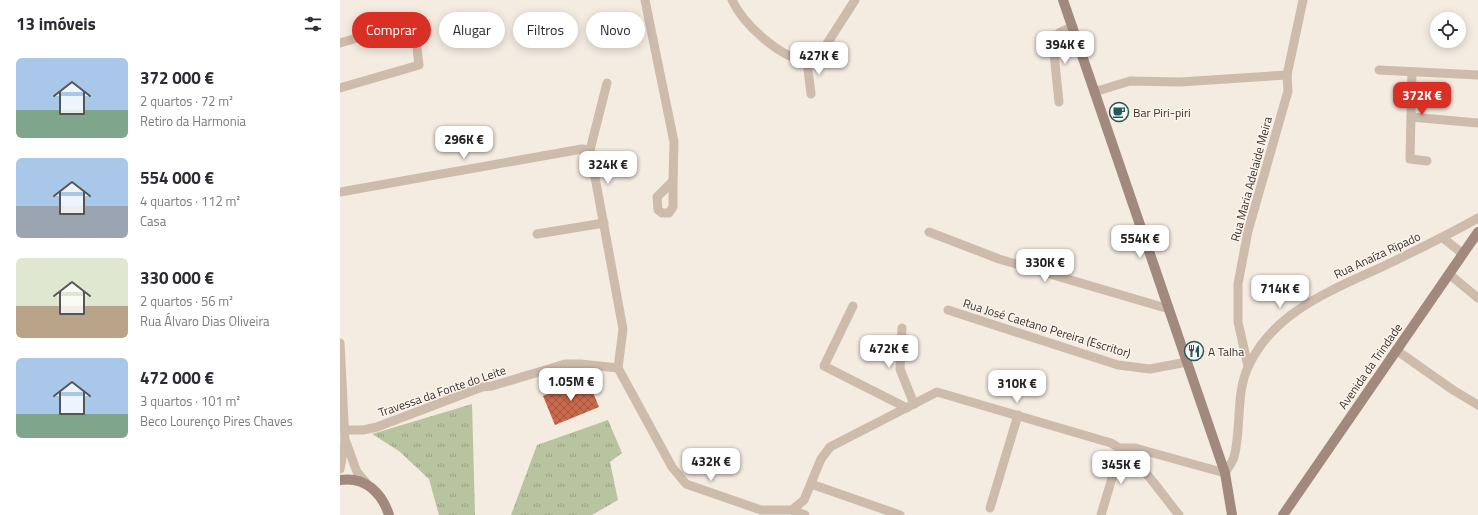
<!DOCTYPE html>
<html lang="pt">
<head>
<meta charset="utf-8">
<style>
  body { margin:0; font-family:"Titillium Web",sans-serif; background:#f2f2f3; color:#2b2b33; height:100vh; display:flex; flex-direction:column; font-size:15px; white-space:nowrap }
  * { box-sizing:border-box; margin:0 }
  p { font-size:13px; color:#7c7c81 }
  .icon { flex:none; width:22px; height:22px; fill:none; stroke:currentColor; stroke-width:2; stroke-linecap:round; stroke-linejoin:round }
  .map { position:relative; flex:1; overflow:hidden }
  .drawer { display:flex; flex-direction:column; background:#fff; width:340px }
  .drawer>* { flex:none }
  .guide { position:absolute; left:12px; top:12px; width:380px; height:36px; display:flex; gap:8px }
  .buttons { position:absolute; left:1090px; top:12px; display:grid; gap:8px }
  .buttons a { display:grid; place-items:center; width:36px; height:36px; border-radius:50%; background:#fff; box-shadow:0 2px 10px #0003; font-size:20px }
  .price { position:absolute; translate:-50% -34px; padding:0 9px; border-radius:8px; background:#fff; color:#222; font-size:13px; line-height:26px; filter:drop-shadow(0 1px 2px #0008) }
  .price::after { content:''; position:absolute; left:50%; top:24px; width:12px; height:9px; margin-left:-6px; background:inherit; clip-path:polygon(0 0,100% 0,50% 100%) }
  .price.current { background:#d93025; color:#fff }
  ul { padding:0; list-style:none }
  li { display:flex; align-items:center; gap:12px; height:100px; padding:0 16px }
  li span { display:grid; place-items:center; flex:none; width:112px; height:80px; border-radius:6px; color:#555 }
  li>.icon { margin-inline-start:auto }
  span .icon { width:48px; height:48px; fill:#fffc; stroke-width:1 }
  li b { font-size:17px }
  h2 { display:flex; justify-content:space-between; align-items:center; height:48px; padding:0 16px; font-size:17px }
  .pill { padding:0 14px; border-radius:18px; background:#fff; box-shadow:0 2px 10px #0003; font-size:14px; line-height:36px }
  .pill.current { background:#d93025; color:#fff }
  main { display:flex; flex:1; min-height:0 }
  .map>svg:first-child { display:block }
</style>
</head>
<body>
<main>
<section class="drawer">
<h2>13 imóveis<svg class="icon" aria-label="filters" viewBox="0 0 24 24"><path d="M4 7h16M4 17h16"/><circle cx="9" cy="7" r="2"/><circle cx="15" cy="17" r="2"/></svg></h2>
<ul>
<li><span style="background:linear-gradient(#a9c7e8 65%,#7fa58c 0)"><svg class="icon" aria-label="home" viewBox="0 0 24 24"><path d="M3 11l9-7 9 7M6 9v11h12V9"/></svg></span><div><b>372 000 €</b><p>2 quartos · 72 m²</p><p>Retiro da Harmonia</p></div></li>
<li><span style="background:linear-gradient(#a9c7e8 60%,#9aa5b1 0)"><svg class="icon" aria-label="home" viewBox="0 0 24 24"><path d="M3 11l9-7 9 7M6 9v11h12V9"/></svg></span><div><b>554 000 €</b><p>4 quartos · 112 m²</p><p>Casa</p></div></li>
<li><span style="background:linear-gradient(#dfe7d0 60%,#b9a48a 0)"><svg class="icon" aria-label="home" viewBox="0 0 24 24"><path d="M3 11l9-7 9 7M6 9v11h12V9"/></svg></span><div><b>330 000 €</b><p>2 quartos · 56 m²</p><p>Rua Álvaro Dias Oliveira</p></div></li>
<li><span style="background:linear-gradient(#a9c7e8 70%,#7fa58c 0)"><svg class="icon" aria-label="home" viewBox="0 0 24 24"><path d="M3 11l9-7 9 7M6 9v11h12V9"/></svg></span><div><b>472 000 €</b><p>3 quartos · 101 m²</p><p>Beco Lourenço Pires Chaves</p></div></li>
</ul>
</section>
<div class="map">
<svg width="1138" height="515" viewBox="0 0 1138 515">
  <defs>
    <pattern id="grass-tufts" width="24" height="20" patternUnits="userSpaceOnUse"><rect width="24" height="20" fill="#b8c4a0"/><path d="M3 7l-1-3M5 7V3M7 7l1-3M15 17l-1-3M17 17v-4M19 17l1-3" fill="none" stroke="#97a083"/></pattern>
    <pattern id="building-cross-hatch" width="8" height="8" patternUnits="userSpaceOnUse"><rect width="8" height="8" fill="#c8694b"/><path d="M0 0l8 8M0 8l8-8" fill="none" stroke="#a4573f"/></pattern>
  </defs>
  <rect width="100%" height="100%" fill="#f4ebe1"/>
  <g fill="url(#grass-tufts)">
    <polygon points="132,404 135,515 99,515 89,479 59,451 32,434"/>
    <polygon points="268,420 282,453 270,462 278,500 252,515 171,515 197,445"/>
  </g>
  <polygon fill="url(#building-cross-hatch)" points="247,378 259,407 215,425 203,396"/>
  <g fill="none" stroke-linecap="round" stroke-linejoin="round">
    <g stroke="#cdbbac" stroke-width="9">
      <polyline points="305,0 334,142 333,181"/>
      <path d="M392 0C403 24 440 58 467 61"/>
      <polyline points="0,43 74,22 79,65 0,88"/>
      <polyline points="467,61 483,50 515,0"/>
      <polyline points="467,61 471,94"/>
      <polyline points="1039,70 1138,75"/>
      <polyline points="1072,72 1070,159 1087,161"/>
      <polyline points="267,83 250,150 283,329 278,368"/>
      <polyline points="754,92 790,81 840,82 947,75"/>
      <path d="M719 102 713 44C715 32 722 31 733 27"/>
      <polyline points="1071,117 1138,123"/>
      <polygon points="333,181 333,207 329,213 322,213 318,210 317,197"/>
      <polyline points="0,192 242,149 250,150"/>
      <polyline points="589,232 659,259 829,309"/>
      <polyline points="197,234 264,223"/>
      <polyline points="1103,238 1123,254"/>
      <polyline points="1109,274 1138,298"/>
      <polyline points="513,306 484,366 567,408"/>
      <polyline points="608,310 778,365 810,369 847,362"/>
      <polyline points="562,328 560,369 574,404"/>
      <polyline points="0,343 5,441 0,469"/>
      <polyline points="1056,350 1113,390 1138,405"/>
      <polyline points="908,366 898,322 898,284 908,231 948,91 947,75 963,0"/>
      <path d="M278 368 332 467 346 484 421 510H452L464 500 481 459 490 447 597 392 771 443C799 458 819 491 839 515"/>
      <polyline points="5,430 23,430 37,427 142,387 152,386 225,364 240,364 278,368"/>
      <polyline points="6,442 17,472 28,485"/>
      <polyline points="471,484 560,515"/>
      <polyline points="650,508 678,415"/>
      <polyline points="452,510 465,515"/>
      <path d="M761 515 781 448H795L885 473C888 468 892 463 894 457 902 428 895 393 909 365 935 310 995 289 1046 265 1077 250 1108 235 1138 218"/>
    </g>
    <g stroke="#a18a7d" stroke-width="10">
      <polyline points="723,0 885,473 892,515"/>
      <path d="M0 480C25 476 42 493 49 515"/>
      <polyline points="943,515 1138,232"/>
    </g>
  </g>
  <defs>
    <symbol id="cafe-ring" viewBox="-11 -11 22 22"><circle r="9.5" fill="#fbf5ee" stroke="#1f5a5e" stroke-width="1.5"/><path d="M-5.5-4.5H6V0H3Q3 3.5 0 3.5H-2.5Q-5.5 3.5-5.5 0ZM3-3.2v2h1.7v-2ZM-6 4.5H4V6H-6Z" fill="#1f5a5e"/></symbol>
    <symbol id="restaurant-ring" viewBox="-11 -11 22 22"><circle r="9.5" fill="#fbf5ee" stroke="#1f5a5e" stroke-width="1.5"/><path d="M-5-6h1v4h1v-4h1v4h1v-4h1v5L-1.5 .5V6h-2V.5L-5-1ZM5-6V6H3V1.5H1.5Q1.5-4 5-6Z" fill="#1f5a5e"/></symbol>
  </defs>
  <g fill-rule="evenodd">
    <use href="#cafe-ring" x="768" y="101" width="22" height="22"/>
    <use href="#restaurant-ring" x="843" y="340" width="22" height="22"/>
  </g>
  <g text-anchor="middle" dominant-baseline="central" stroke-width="3" stroke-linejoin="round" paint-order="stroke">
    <g font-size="12" fill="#3b302b" stroke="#fbf5ee" text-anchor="start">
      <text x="793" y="112">Bar Piri-piri</text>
      <text x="868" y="351">A Talha</text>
    </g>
    <g font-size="12" fill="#3b302b" stroke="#fbf5ee">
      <text transform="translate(911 179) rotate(-75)">Rua Maria Adelaide Meira</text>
      <text transform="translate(1037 255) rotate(-25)">Rua Anaíza Ripado</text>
      <text transform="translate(707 328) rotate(17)">Rua José Caetano Pereira (Escritor)</text>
      <text transform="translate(1030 366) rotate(-55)">Avenida da Trindade</text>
      <text transform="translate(102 391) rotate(-19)">Travessa da Fonte do Leite</text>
    </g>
  </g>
</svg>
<div class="buttons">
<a><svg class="icon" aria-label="locate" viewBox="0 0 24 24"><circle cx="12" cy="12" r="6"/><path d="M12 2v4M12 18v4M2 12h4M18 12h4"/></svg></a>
</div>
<b class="price" style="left:725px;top:65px">394K €</b>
<b class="price" style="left:479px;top:76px">427K €</b>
<b class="price current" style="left:1082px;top:116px">372K €</b>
<b class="price" style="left:124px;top:160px">296K €</b>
<b class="price" style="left:268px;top:185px">324K €</b>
<b class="price" style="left:800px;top:259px">554K €</b>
<b class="price" style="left:705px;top:283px">330K €</b>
<b class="price" style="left:940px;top:309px">714K €</b>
<b class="price" style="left:549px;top:369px">472K €</b>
<b class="price" style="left:231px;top:402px">1.05M €</b>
<b class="price" style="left:677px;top:404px">310K €</b>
<b class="price" style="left:371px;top:482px">432K €</b>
<b class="price" style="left:781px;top:485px">345K €</b>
<div class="guide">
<a class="pill current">Comprar</a>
<a class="pill">Alugar</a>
<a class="pill">Filtros</a>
<a class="pill">Novo</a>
</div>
</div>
</main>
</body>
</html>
